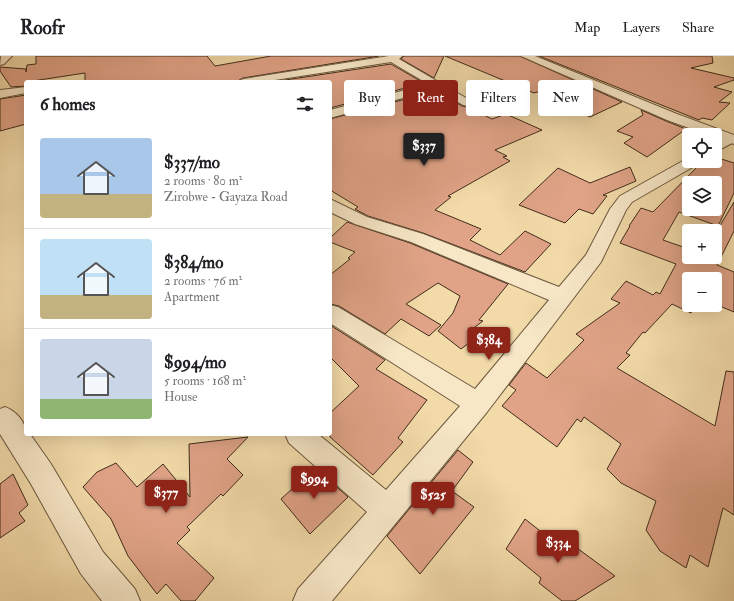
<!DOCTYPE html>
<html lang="en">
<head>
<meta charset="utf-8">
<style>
  body { margin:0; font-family:"IM FELL Double Pica",serif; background:#f2f2f2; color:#202124; height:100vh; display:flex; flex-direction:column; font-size:15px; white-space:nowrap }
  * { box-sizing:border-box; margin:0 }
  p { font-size:13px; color:#757577 }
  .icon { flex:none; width:22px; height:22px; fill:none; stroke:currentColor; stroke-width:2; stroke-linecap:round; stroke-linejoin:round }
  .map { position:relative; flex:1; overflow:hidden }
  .panel { position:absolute; left:24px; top:24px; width:308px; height:356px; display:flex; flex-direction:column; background:#fff; border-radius:4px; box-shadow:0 4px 16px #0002 }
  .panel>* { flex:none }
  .guide { position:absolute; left:344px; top:24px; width:330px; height:36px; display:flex; gap:8px }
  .buttons { position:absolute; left:682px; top:72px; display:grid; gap:8px }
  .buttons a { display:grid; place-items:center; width:40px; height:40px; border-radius:4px; background:#fff; box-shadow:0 4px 16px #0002; font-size:20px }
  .price { position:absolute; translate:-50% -34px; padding:0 9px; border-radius:4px; background:#8f2418; color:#fff; font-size:13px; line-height:26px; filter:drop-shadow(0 1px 2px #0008) }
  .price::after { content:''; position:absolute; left:50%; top:24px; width:12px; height:9px; margin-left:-6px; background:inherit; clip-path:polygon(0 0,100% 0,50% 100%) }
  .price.current { background:#222; color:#fff }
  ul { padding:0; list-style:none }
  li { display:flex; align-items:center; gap:12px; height:100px; padding:0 16px }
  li+li { border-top:1px solid #e0e0e0 }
  li span { display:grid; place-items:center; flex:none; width:112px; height:80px; border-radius:4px; color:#555 }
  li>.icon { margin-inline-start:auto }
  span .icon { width:48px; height:48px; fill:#fffc; stroke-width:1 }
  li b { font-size:17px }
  h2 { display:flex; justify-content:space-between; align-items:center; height:48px; padding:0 16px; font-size:17px }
  .pill { padding:0 14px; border-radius:4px; background:#fff; box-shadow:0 4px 16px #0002; font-size:14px; line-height:36px }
  .pill.current { background:#8f2418; color:#fff }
  header { display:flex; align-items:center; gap:24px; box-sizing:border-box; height:56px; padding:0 20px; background:#fff; border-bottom:1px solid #e0e0e0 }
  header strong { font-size:19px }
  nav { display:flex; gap:22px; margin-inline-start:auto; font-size:14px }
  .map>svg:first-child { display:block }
</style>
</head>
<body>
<header>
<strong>Roofr</strong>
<nav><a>Map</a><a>Layers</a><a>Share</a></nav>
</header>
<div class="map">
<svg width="734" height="545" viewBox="0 0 734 545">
  <rect width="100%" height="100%" fill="#f2daa9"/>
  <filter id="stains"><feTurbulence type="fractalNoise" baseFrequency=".005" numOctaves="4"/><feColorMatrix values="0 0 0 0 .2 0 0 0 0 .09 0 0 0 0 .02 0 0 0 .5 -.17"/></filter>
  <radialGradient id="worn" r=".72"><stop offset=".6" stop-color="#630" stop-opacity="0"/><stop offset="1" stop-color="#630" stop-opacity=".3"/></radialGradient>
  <g fill="#e0a387" stroke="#412c1b" fill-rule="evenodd">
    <polygon points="36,0 207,0 215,10 271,0 379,0 243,22 236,26 85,26 85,17 26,26 26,30 11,31 0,15 0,11 26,13 26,16 27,9 36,8"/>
    <polygon points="404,0 444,0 434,22 401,3"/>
    <polygon points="445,0 520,0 622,46 590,61 537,36 534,37"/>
    <polygon points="539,0 712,0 713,7 691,12 734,22 734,24 714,31 732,36 719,46 730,47 712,64 702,62 699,64"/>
    <polygon points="391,8 424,27 330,52 330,26 272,26"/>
    <polygon points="436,35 462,50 468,51 492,63 506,58 542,74 495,94 507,100 503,101 510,105 448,140 451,141 435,154 481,173 470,184 500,199 525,175 551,188 525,216 423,177 368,160 355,153 358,151 330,134 330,63"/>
    <polygon points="26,39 26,68 0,75 0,43"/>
    <polygon points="641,54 666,65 686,73 647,101 624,87 633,81 617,75 643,59"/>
    <path d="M715 101 734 107V137L718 170 679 156 663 184 689 193V201H715V178L734 146V175L717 209 734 216V256L715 248V223H689V249H695L691 257 672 248 645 277 643 276 626 297 630 299 617 312 715 370 726 315 734 316V459L723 452 708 511 690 499 686 512 660 495 646 474 656 445 621 427 607 413 621 388 584 361 581 366 577 363 557 391 502 350 516 334 509 329 526 307 547 322 584 284 576 278 620 247 611 243 626 225 653 239 656 236 660 238 676 208 620 187 630 170H629L641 152 653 156 703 105H715ZM689 127H715V153H689Z"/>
    <polygon points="630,111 636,125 603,139 607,140 593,158 579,153 565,167 519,149 558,112 590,127"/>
    <polygon points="347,166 410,187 508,228 479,264 483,265 475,271 493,278 485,294 469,287 461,293 438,275 453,257 460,240 438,227 406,248 441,269 429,280 401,263 385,278 339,250 330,248 330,219 350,203 348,202 355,196 330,186 330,182"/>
    <polygon points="330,269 385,304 376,313 427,344 398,382 403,386 373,419 330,381 330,357 359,330 330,301"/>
    <polygon points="248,381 227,403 243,419 223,440 221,438 187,471 190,474 177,487 214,522 195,545 181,545 166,528 157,538 128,500 111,463 83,431 97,416 116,407 137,431 163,408 190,441 189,388"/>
    <polygon points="458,394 473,406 452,435 474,451 420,518 387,480"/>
    <polygon points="315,412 348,441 310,478 281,443"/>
    <polygon points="13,418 28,449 19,457 25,465 0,482 0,428"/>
    <polygon points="525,463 558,489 562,481 615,520 575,545 562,545 539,527 541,522 506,493"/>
  </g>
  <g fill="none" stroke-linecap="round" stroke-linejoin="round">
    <defs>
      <g id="minor">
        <polygon points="12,0 4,8 0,9 1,0"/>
        <polygon points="389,0 402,0 399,3 473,46 467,50 463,49 436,33 330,62 330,54 428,28 391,6 262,26 237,26 243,23"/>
        <polygon points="26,31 26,37 0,42 0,34"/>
        <polygon points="730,79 734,80 734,86 715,96 715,86"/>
        <polygon points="688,102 689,105 700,105 698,108 632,146 626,154 601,206 487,356 332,545 293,545 298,533 367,456 289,387 285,378 318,378 386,434 460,350 330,267 330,249 338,251 475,333 549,244 411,186 355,168 330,156 330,143 367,161 423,178 559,231 586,199 610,153 620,140"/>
        <path d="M5 351C16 355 26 366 26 378H30L51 408 103 496 135 533 140 545H102L81 518 31 428 0 378V353Z"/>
      </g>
      <polygon id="tertiary" points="521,0 535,0 677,58 734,79 734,88 715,82 715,79 708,79 667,64"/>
    </defs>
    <use href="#minor" stroke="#6d583e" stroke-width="2"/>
    <use href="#tertiary" stroke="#6d583e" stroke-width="2"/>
    <use href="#minor" fill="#f7e7c7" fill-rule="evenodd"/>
    <use href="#tertiary" fill="#f7e7c7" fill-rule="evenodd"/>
  </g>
  <rect width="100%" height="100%" filter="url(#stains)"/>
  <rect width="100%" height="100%" fill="url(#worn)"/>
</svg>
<div class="buttons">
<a><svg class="icon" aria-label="locate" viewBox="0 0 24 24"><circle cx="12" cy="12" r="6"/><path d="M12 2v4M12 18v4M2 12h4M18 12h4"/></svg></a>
<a><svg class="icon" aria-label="layers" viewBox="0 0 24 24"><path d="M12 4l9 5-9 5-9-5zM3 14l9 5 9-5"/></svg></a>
<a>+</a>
<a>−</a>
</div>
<b class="price current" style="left:424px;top:111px">$337</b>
<b class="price" style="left:489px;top:305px">$384</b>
<b class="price" style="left:314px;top:444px">$994</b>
<b class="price" style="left:166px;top:458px">$377</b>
<b class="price" style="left:433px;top:460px">$525</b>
<b class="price" style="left:558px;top:508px">$334</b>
<div class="guide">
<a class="pill">Buy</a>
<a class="pill current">Rent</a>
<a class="pill">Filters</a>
<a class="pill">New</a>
</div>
<section class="panel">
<h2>6 homes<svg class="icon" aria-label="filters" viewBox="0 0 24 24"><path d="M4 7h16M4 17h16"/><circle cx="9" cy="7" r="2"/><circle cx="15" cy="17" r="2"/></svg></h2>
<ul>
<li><span style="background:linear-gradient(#a9c7e8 70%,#c2b280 0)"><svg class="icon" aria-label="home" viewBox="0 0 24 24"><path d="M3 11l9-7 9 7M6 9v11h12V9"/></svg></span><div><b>$337/mo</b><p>2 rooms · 80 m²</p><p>Zirobwe - Gayaza Road</p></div></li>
<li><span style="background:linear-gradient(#bfe0f5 70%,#c2b280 0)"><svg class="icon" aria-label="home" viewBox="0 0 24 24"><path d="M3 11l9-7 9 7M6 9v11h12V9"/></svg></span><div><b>$384/mo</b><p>2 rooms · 76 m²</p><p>Apartment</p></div></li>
<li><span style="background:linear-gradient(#c9d6e8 75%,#8fb573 0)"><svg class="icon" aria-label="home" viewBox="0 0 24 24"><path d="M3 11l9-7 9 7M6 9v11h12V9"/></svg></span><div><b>$994/mo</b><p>5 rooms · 168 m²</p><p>House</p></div></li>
</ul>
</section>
</div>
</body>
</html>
